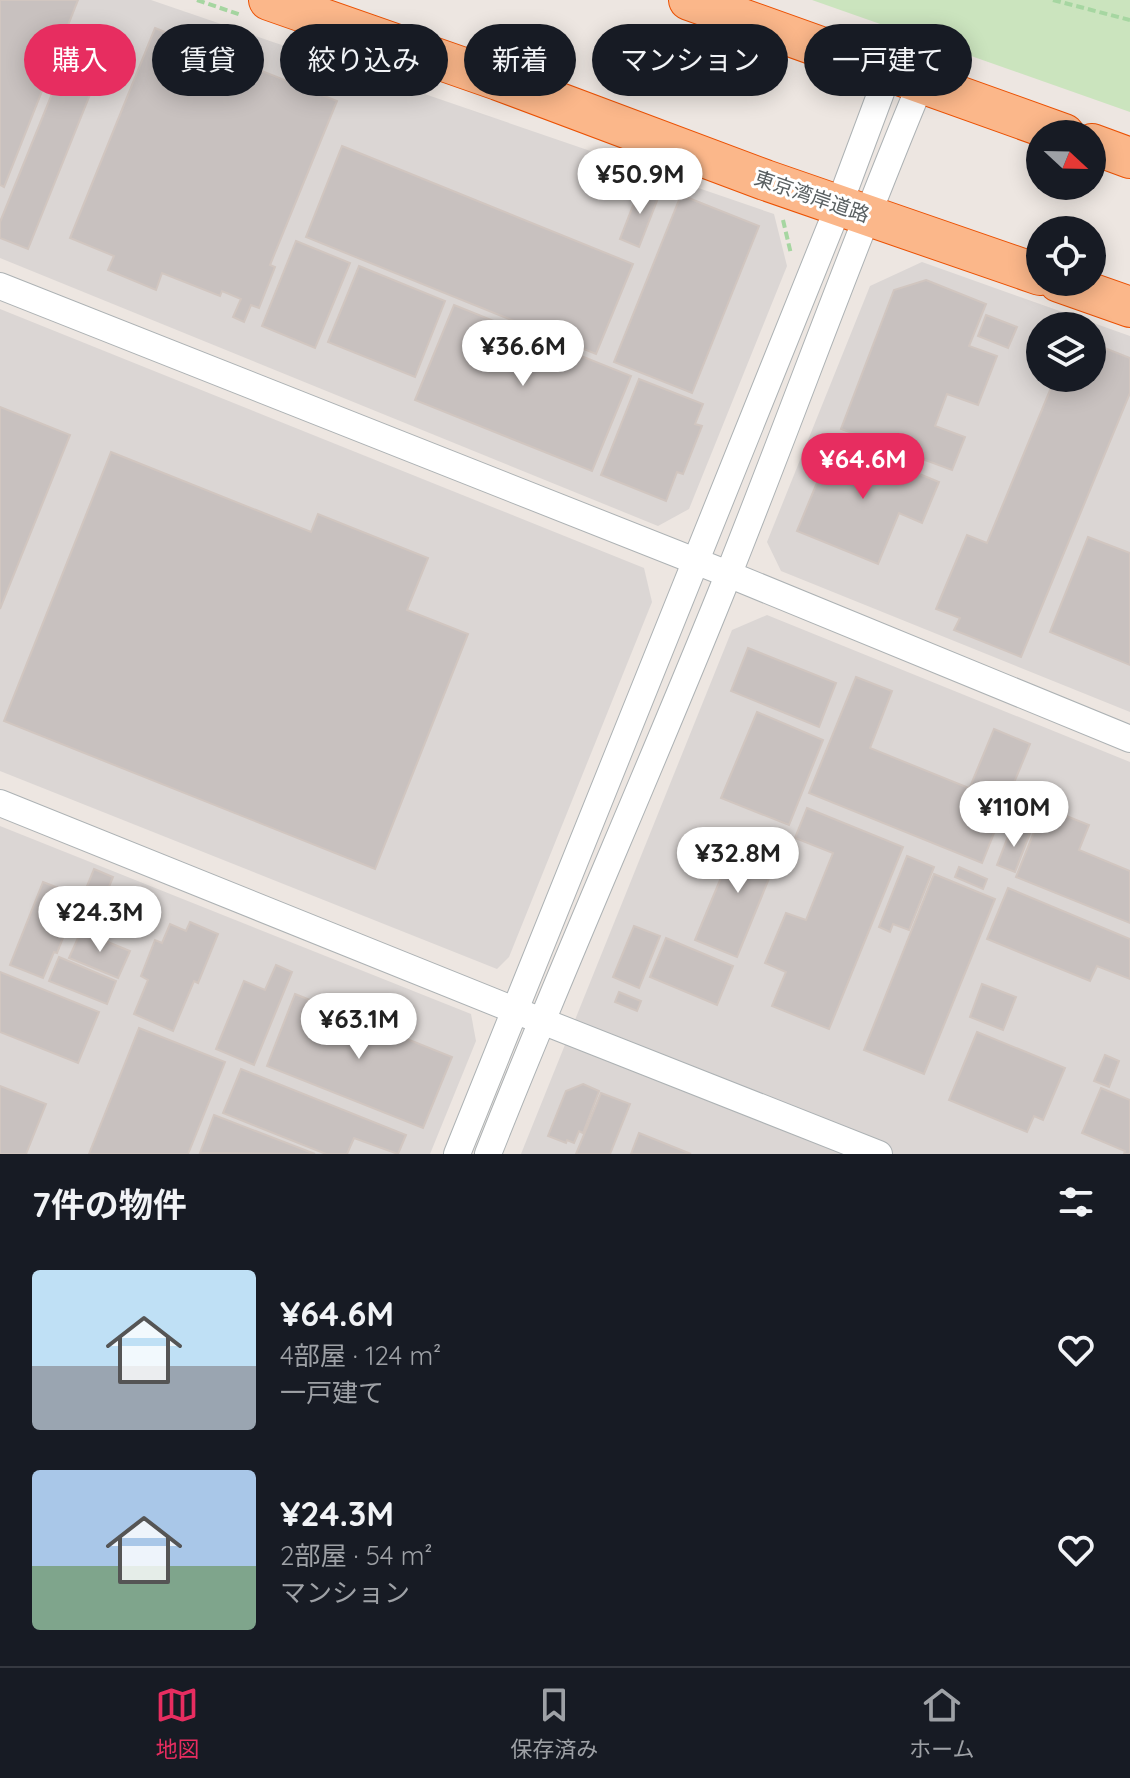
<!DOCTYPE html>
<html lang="ja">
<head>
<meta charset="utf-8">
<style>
  body { margin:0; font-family:Quicksand,"Noto Sans JP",sans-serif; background:#20242c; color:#f1f3f6; height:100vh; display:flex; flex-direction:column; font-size:30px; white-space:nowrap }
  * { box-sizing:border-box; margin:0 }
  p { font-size:26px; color:#9ea1a6 }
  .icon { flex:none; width:44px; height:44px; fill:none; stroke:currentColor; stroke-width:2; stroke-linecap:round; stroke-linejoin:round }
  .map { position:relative; height:1154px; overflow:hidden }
  .details { display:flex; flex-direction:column; background:#171b24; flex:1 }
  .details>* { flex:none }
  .banner { position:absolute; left:24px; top:24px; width:1082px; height:72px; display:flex; gap:16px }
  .needle { width:52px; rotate:112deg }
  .tools { position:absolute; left:1026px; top:120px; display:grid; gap:16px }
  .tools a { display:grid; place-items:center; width:80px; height:80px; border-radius:50%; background:#171b24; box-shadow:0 4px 20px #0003; font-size:40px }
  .price { position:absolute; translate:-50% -68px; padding:0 18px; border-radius:28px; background:#fff; color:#222; font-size:26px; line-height:52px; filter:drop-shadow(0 2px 4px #0008) }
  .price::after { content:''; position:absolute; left:50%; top:48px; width:24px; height:18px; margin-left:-12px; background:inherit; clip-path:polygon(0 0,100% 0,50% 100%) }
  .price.on { background:#e72d60; color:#fff }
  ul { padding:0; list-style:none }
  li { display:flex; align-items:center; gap:24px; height:200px; padding:0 32px }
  li span { display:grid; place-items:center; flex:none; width:224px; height:160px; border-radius:8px; color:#555 }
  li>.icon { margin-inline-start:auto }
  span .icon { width:96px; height:96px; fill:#fffc; stroke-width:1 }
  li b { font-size:34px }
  h2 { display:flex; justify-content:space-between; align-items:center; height:96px; padding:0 32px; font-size:34px }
  .pill { padding:0 28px; border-radius:36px; background:#171b24; box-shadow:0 4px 20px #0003; font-size:28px; line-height:72px }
  .pill.on { background:#e72d60; color:#fff }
  .tab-bar { display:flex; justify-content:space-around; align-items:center; height:112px; border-top:2px solid #363941; background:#171b24; font-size:22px; color:#9ea1a6 }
  .tab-bar a { display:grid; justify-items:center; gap:4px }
  .tab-bar .on { color:#e72d60 }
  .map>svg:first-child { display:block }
</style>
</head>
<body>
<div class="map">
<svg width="1130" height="1154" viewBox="0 0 1130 1154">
  <rect width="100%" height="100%" fill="#ede6e1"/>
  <g fill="#dbd6d4" fill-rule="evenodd">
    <polygon points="0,0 151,0 774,214 787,266 689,509 658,526 0,258"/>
    <path d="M922 262 1130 336V712L781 571 767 542 870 286ZM1040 326H1092V378H1040Z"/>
    <polygon points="0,309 644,568 652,602 509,957 497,969 0,771"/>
    <polygon points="767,615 1130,762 1130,1154 521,1154 732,630"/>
    <polygon points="0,826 471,1014 476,1041 430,1154 0,1154"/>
  </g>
  <polygon fill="#cbe4be" points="812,0 1130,0 1130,112"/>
  <g fill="#c8c1bf" stroke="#d1c6c0" stroke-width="2">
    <polygon points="0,0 78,0 4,187 0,185"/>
    <polygon points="155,28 337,101 270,265 275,267 259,308 251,305 244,322 233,317 241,299 222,291 220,296 162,273 156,290 108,270 114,256 70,238"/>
    <polygon points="62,69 95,82 28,249 0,238 0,222"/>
    <polygon points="342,146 633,264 596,354 306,237"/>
    <polygon points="641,185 660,193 639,247 620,239"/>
    <polygon points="681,195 759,226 692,393 614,362"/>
    <polygon points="296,241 350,263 315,348 262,326"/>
    <polygon points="359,266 445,301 415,377 328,342"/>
    <polygon points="926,280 986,304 969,346 997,356 978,405 947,394 935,426 965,437 952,470 841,429 894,290"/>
    <polygon points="454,305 631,376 592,471 415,400"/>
    <polygon points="986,315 1017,327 1008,348 978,336"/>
    <polygon points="1092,343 1130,358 1130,393 1021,657 954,630 960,618 936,609 967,535 987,543 1055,378 1092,378"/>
    <polygon points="639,379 703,404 695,424 702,426 683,474 677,472 666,501 601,475"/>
    <polygon points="0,407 70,435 0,609"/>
    <polygon points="835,439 939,482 922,523 899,513 878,564 797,531"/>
    <polygon points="111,452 311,532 318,514 428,558 407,610 468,634 375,869 4,721"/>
    <polygon points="1088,537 1130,553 1130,665 1050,632"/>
    <polygon points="748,648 836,683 819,727 731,691"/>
    <polygon points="856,677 892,691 870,748 1006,803 982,863 809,793"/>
    <polygon points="757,712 823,740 789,825 721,798"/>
    <polygon points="994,729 1030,744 1006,802 970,787"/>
    <polygon points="1044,807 1089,825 1079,850 1130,871 1130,923 1016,877"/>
    <polygon points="807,808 903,847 829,1029 772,1006 786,972 765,963 786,913 806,920 833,853 795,838"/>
    <polygon points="1012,826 1030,833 1015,872 997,865"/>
    <polygon points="740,832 781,849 737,957 695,940"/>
    <polygon points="907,856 934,867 909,930 893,924 890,932 879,927"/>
    <polygon points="959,867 987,879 983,889 955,877"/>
    <polygon points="94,869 113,877 102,904 83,896"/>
    <polygon points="934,874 995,899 924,1074 864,1050"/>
    <polygon points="43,882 66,891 62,900 76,905 57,953 54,952 43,978 10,965"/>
    <polygon points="1008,888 1130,939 1130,979 1097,966 1090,981 987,939"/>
    <polygon points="190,922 218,934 198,983 194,981 173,1031 134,1014 148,980 141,976 155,940 162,943 170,924 186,931"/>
    <polygon points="634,926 660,936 639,988 613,977"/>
    <polygon points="81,931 130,951 118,978 69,958"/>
    <polygon points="666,938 733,966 717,1005 650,977"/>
    <polygon points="59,957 116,981 107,1004 49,981"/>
    <polygon points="276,965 292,972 254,1065 216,1049 244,981 265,990"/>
    <polygon points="0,972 99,1012 78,1063 0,1032"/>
    <polygon points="982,984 1016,997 1003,1030 970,1017"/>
    <polygon points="619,992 641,1001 637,1011 615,1002"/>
    <polygon points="295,994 452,1057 423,1128 267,1066"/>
    <polygon points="139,1028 225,1062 188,1154 89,1154"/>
    <polygon points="977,1032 1065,1068 1043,1120 1034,1116 1027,1132 949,1100"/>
    <polygon points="1105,1055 1119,1061 1109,1087 1094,1081"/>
    <polygon points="241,1069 406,1135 398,1154 354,1138 347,1154 326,1154 223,1113"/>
    <polygon points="583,1084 599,1091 583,1133 579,1131 574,1143 567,1140 566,1143 548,1136 566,1091"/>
    <polygon points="0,1086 46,1104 26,1154 0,1154"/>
    <polygon points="1101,1088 1130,1100 1130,1154 1124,1154 1125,1151 1082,1133"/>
    <polygon points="601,1093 630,1104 610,1154 576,1154"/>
    <polygon points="214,1115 315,1154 200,1153"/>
    <polygon points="639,1133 691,1154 631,1154"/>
  </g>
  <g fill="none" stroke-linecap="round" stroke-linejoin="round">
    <defs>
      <g id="minor">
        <polyline points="0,286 728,574 1130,739"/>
        <polyline points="0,803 514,1010 879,1154"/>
        <polyline points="457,1154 839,205 889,71"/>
        <path d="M488 1154C565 959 651 768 729 573 794 410 853 245 921 83"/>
      </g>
      <g id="highway">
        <polyline points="269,0 498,80 765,180 1040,275"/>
        <polyline points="689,0 1064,134"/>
        <polyline points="1092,144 1130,158"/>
        <polyline points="1059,282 1130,307"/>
      </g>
    </defs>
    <use href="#minor" stroke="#adb2b4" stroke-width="28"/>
    <use href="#highway" stroke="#eb5103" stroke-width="42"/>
    <g stroke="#a6d6a1" stroke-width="4" stroke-dasharray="8 4" stroke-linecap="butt">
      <polyline points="197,0 241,15"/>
      <polyline points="1053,0 1130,20"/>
      <polyline points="783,220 791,254"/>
    </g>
    <use href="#minor" stroke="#fff" stroke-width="26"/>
    <use href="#highway" stroke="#fbb78a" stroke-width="40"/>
  </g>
  <g text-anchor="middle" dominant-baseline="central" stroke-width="6" stroke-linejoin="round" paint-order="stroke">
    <g font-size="20" fill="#5a6062" stroke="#fff">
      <text transform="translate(812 196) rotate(19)">東京湾岸道路</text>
    </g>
  </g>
</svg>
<div class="tools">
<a><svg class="needle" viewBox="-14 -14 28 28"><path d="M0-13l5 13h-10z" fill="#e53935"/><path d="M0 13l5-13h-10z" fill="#9ea1a6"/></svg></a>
<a><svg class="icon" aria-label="locate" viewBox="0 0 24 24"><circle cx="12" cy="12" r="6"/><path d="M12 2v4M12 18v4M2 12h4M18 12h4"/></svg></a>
<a><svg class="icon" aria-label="layers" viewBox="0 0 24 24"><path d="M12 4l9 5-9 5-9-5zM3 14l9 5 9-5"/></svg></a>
</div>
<b class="price" style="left:640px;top:216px">¥50.9M</b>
<b class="price" style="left:523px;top:388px">¥36.6M</b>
<b class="price on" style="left:863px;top:501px">¥64.6M</b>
<b class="price" style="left:1014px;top:849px">¥110M</b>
<b class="price" style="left:738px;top:895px">¥32.8M</b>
<b class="price" style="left:100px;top:954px">¥24.3M</b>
<b class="price" style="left:359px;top:1061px">¥63.1M</b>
<div class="banner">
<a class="pill on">購入</a>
<a class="pill">賃貸</a>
<a class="pill">絞り込み</a>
<a class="pill">新着</a>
<a class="pill">マンション</a>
<a class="pill">一戸建て</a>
</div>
</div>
<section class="details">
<h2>7件の物件<svg class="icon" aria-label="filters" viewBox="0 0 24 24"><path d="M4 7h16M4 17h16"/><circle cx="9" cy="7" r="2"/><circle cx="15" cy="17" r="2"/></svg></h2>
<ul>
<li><span style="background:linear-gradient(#bfe0f5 60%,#9aa5b1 0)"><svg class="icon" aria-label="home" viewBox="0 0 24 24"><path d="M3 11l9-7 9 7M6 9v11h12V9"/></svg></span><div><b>¥64.6M</b><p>4部屋 · 124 m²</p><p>一戸建て</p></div><svg class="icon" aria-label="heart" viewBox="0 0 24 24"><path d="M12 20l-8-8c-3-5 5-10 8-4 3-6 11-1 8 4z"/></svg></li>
<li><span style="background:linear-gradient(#a9c7e8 60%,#7fa58c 0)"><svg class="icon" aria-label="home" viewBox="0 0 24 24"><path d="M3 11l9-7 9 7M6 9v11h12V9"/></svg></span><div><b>¥24.3M</b><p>2部屋 · 54 m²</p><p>マンション</p></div><svg class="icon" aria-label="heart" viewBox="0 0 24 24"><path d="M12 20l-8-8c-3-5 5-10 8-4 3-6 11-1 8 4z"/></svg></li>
</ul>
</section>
<nav class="tab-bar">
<a class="on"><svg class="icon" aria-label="map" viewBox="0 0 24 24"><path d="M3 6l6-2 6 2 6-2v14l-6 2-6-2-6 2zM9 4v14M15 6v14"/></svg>地図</a>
<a><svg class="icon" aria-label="saved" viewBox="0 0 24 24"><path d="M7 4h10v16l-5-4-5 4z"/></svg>保存済み</a>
<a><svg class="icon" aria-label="home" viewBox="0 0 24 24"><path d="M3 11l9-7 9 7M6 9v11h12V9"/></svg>ホーム</a>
</nav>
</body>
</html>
